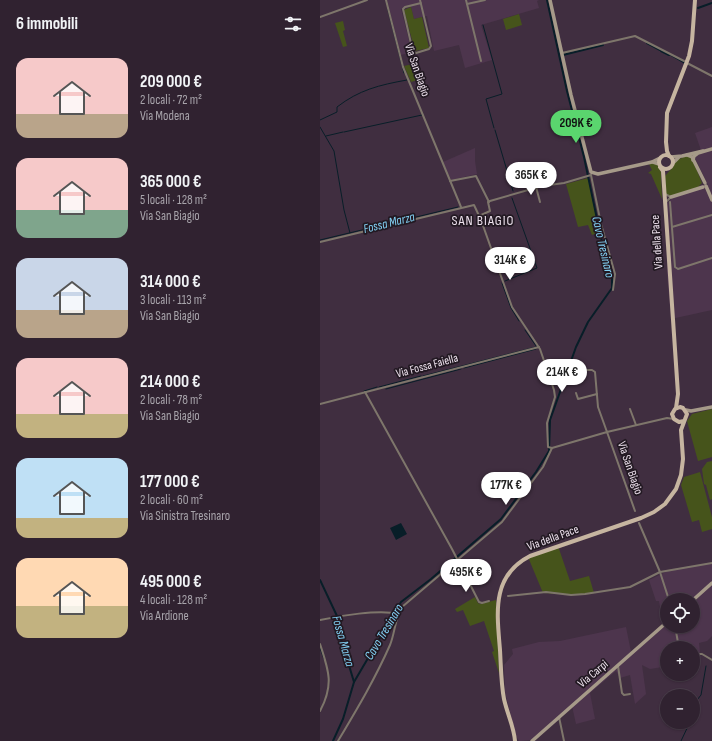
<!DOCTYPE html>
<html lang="it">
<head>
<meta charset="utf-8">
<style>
  body { margin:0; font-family:"Sofia Sans Condensed",sans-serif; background:#3c2f3c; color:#f1f3f6; height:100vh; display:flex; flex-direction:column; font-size:15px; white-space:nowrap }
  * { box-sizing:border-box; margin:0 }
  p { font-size:13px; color:#a8a4ab }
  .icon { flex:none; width:22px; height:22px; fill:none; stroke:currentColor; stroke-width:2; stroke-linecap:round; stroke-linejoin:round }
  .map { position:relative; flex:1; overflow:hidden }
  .side { display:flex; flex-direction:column; background:#302230; width:320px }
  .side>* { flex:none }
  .fabs { position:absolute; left:340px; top:593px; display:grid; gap:8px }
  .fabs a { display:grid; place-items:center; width:40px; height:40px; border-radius:50%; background:#302230; box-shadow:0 1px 3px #0004,0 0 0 1px #4b3f4c; font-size:20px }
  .price { position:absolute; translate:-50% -34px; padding:0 9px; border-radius:14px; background:#fff; color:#222; font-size:13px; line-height:26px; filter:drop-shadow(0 1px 2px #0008) }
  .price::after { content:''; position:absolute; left:50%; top:24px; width:12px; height:9px; margin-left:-6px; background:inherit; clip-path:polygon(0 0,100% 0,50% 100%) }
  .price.active { background:#5ad56e; color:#111 }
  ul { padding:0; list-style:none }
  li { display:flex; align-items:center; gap:12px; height:100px; padding:0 16px }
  li span { display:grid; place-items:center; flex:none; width:112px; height:80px; border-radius:12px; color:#555 }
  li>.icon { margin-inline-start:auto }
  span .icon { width:48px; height:48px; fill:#fffc; stroke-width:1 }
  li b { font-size:17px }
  h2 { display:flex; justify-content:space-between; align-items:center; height:48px; padding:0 16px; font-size:17px }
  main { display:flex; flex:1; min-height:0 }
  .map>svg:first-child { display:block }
</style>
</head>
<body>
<main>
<section class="side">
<h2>6 immobili<svg class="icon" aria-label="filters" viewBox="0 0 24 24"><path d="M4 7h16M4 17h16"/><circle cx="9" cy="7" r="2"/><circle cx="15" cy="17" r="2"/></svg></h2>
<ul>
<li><span style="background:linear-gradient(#f6c9c9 70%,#b9a48a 0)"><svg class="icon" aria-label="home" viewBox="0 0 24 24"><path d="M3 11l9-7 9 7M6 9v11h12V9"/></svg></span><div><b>209 000 €</b><p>2 locali · 72 m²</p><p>Via Modena</p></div></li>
<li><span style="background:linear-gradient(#f6c9c9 65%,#7fa58c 0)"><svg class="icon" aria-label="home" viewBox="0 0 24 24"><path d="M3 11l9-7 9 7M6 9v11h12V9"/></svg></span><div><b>365 000 €</b><p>5 locali · 128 m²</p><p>Via San Biagio</p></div></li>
<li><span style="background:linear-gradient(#c9d6e8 65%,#b9a48a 0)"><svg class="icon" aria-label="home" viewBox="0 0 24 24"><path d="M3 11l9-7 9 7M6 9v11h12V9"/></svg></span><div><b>314 000 €</b><p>3 locali · 113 m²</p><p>Via San Biagio</p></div></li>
<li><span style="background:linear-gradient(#f6c9c9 70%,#c2b280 0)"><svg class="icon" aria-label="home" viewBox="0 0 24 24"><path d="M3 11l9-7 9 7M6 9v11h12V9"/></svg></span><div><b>214 000 €</b><p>2 locali · 78 m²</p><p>Via San Biagio</p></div></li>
<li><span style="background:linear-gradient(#bfe0f5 75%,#c2b280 0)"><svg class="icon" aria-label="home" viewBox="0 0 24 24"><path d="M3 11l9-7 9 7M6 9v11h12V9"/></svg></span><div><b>177 000 €</b><p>2 locali · 60 m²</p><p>Via Sinistra Tresinaro</p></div></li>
<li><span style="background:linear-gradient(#ffd9b3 60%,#c2b280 0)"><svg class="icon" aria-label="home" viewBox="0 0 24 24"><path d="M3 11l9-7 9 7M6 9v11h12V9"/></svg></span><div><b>495 000 €</b><p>4 locali · 128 m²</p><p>Via Ardione</p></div></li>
</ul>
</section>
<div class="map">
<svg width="392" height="741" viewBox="0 0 392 741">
  <rect width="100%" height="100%" fill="#402e40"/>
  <g fill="#4d354d">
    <polygon points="67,0 219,0 217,1 219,8 161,25 172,60 145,68 139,45 114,51 107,16 94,19 91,7 81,9 92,52 81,55"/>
    <polygon points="392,127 392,310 351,319 347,274 347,203 352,198 388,185 375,158 376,155 382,153 375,133"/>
    <polygon points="155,148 155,161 157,174 131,180 123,162"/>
    <polygon points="392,563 392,636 387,641 379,643 380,653 373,654 373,648 347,648 347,660 341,661 342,667 330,669 322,665 326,694 315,704 310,675 300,678 296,671 270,693 275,719 256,724 252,706 211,740 199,741 196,736 185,692 184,665 193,654 192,649 219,642 240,641 306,627 311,652 347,623 347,626 373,626 373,600 347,600 347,618 342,619 339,601 336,601 329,580 352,569"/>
  </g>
  <g fill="#46541b">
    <polygon points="91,7 94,19 102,17 109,48 95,51 84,10"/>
    <polygon points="199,14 202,25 186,30 183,19"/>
    <polygon points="23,21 25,30 23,31 27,46 23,47 15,23"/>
    <polygon points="97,63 101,79 91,82 84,66"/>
    <polygon points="366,156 372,158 382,183 378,187 349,197 346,194 345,176 353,167 355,161"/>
    <polygon points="331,163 338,165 341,172 342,199 331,174 328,173 332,170 329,164"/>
    <polygon points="268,178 279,232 272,235 268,225 258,227 246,184"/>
    <polygon points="392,409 392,457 378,461 367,421 372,414"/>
    <polygon points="392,461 392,499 390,500 386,485 384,484 382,469 387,462"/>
    <polygon points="380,472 392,517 392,529 382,532 379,520 372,522 361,485 364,477"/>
    <polygon points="238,546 250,581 269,576 274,593 261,595 223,593 208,557"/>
    <polygon points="155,597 158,603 160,604 176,600 179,673 172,652 174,651 164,621 150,626 143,610 137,612 135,609"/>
  </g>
  <polygon fill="#081e28" points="81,523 87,534 76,540 70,528"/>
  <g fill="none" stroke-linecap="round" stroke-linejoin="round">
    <g stroke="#081e28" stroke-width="1">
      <polyline points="68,10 84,73"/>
      <polyline points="163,25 182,94 166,99 174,128"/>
      <path d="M0 120 17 112V107C39 90 59 85 87 80"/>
      <polyline points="0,127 14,151 24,210 30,233"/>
      <polyline points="175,130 193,191"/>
      <polyline points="24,132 102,115"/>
      <polyline points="6,136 23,132"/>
      <polyline points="0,240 138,207"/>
      <polyline points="185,281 217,268 192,198"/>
      <polyline points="182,283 191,308 199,321"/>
      <polyline points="205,330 216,346"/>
      <polyline points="144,368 216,349"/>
      <polyline points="103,376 216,347"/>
      <polyline points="59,387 101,376"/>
      <polyline points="66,389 141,369"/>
      <polyline points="44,391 57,387"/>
      <polyline points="0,648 4,659"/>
      <polyline points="373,710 377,700 381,695 386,666"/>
      <polyline points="361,741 370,722"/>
    </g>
    <g stroke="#081e28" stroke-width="2">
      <polyline points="378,8 392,3"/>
      <polyline points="327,43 340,50"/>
      <polyline points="341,51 349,55"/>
      <polyline points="243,55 283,45"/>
      <polyline points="351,55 365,63"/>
      <polyline points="0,580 17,616 21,639 34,682"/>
      <polyline points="13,741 23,719 34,682 81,602 111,579 181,519 216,472 229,451 230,420 256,347 268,322 292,288 292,272 281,238 264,157 247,91 227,0"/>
    </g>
    <g stroke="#7e766b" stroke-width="2">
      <polyline points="66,0 83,67 141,207"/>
      <polyline points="100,0 111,46 109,49 96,53 93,52 83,9 85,7 101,3"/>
      <polyline points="146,0 161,61"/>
      <polyline points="147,4 165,0"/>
      <polyline points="0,17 47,0"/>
      <polyline points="242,53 315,36 364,61"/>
      <polyline points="367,63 392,76"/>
      <polyline points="271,175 281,224 295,274 293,290"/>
      <polyline points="130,181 156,176 169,202"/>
      <polyline points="216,187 220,202"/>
      <polyline points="345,194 351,197 346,202"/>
      <polyline points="350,202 355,267 358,269 392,258"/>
      <polyline points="159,216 170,211 168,202 170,201 222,186 244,183 271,175"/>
      <polyline points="352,227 392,215"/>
      <polyline points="0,242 154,205 161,220 192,307 220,349 234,390 235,397 227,423 228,447 232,448 287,432 315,511"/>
      <polyline points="263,370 272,370 275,372 278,407 287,432 347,418 354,419"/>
      <polyline points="45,392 132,549 159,602 162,603 169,601"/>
      <polyline points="256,393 258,399 277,394"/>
      <polyline points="0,404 219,347"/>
      <polyline points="310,409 316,425"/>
      <polyline points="319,523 340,572 349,600"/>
      <polyline points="188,596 226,592 251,595 265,594 310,587 340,572 392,563"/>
      <path d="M0 620C18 616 60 609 78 614"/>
      <polyline points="355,626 359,648"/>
      <path d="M0 644C9 671 14 685 0 711"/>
      <polyline points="373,654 382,654 392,660"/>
      <polyline points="298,666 302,693 304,695 310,694"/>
      <polyline points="239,717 244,741"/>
      <path d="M18 741C37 709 55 679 70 645 75 633 75 618 82 607L182 522 223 467 232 448"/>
    </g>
    <g stroke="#a69a89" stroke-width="3.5">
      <polyline points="230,0 251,95 271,172 278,174 332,162 340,158"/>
      <polyline points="367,155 372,157 385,183"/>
      <polyline points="351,157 362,156 383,151"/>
      <polyline points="373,160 374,156 378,153 392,149"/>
      <polyline points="333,162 339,164"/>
      <polyline points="353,163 359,157"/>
      <polyline points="386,186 392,200"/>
      <polyline points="351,197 383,187"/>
      <polyline points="366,410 371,411 392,407"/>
      <polyline points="373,600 392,583"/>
      <polyline points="212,741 347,622"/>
    </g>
    <g stroke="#c6b5a0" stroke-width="4">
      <circle cx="346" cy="162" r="7"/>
      <polyline points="349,156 347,151 346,142 347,113 369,56 372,41 375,0"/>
      <polyline points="340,167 343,171 358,394 356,408"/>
      <path d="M195 741C194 727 187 713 184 699 181 684 181 667 180 650 177 613 171 576 210 556L321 518 334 512 345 504 356 489 361 475 363 459 361 430 367 414 363 408 360 407 355 409 352 414 354 419 359 422 364 421"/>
    </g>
  </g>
  <g text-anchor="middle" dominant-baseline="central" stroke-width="3.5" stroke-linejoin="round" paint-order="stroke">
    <g font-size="12" fill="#ede1ed" stroke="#221922">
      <text transform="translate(97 70) rotate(71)">Via San Biagio</text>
      <text transform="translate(337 242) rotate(-94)">Via della Pace</text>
      <text transform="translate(107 366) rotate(-15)">Via Fossa Faiella</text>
      <text transform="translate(310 468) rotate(71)">Via San Biagio</text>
      <text transform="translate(233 538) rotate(-20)">Via della Pace</text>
      <text transform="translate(273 674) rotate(-40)">Via Carpi</text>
    </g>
    <g font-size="13" font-style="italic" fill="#83d1f5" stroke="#221922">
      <text transform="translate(69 223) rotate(-14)">Fossa Marza</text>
      <text transform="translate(283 247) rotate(77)">Cavo Tresinaro</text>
      <text transform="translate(64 632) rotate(-59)">Cavo Tresinaro</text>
      <text transform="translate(23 641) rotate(74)">Fossa Marza</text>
    </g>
    <g font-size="14" letter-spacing="1" fill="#ede1ed" stroke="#221922">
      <text x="163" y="220">SAN BIAGIO</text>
    </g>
  </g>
</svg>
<div class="fabs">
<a><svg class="icon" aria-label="locate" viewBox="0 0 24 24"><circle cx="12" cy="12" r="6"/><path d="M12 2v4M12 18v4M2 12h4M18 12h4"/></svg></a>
<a>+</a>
<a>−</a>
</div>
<b class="price active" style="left:256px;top:144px">209K €</b>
<b class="price" style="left:211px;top:196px">365K €</b>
<b class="price" style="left:190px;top:281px">314K €</b>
<b class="price" style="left:242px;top:393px">214K €</b>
<b class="price" style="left:186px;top:506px">177K €</b>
<b class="price" style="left:146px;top:593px">495K €</b>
</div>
</main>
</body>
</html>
